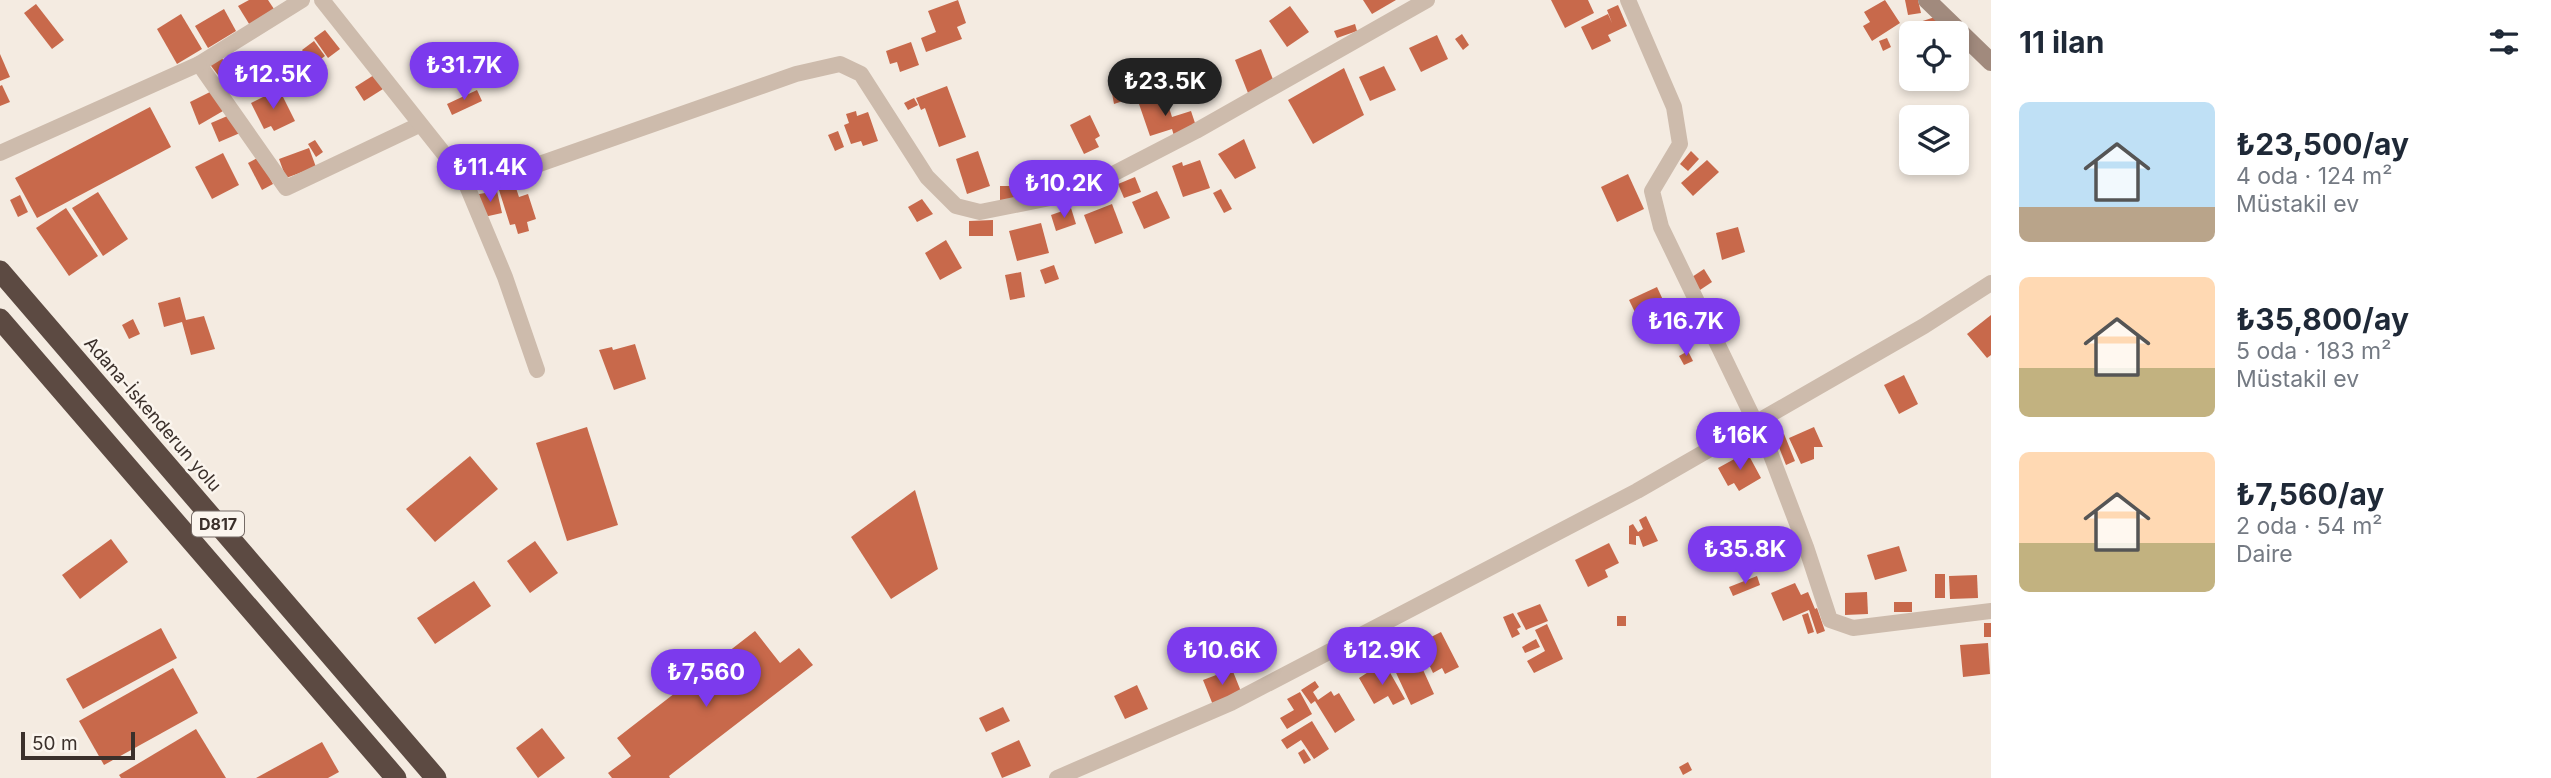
<!DOCTYPE html>
<html lang="tr">
<head>
<meta charset="utf-8">
<style>
  body { margin:0; font-family:Inter,sans-serif; background:#f2f2f3; color:#1f2937; height:100vh; display:flex; flex-direction:column; font-size:26px; white-space:nowrap }
  * { box-sizing:border-box; margin:0 }
  p { font-size:23px; color:#747a83 }
  .icon { flex:none; width:38px; height:38px; fill:none; stroke:currentColor; stroke-width:2; stroke-linecap:round; stroke-linejoin:round }
  .map { position:relative; flex:1; overflow:hidden }
  .details { display:flex; flex-direction:column; background:#fff; width:560px }
  .details>* { flex:none }
  .tools { position:absolute; left:1899px; top:21px; display:grid; gap:14px }
  .tools a { display:grid; place-items:center; width:70px; height:70px; border-radius:10px; background:#fff; box-shadow:0 4px 10px #0003; font-size:35px }
  .scale { position:absolute; left:21px; bottom:18px; width:114px; box-sizing:border-box; padding-left:7px; border:4px solid #3b302b; border-top:0; font-size:19px; line-height:24px; white-space:nowrap; color:#3b302b; -webkit-text-stroke:5px #fbf5ee; paint-order:stroke }
  .price { position:absolute; translate:-50% -60px; padding:0 16px; border-radius:24px; background:#7c3aed; color:#fff; font-size:23px; line-height:46px; filter:drop-shadow(0 2px 4px #0008) }
  .price::after { content:''; position:absolute; left:50%; top:42px; width:21px; height:16px; margin-left:-10px; background:inherit; clip-path:polygon(0 0,100% 0,50% 100%) }
  .price.current { background:#222; color:#fff }
  ul { padding:0; list-style:none }
  li { display:flex; align-items:center; gap:21px; height:175px; padding:0 28px }
  li span { display:grid; place-items:center; flex:none; width:196px; height:140px; border-radius:10px; color:#555 }
  li>.icon { margin-inline-start:auto }
  span .icon { width:84px; height:84px; fill:#fffc; stroke-width:1 }
  li b { font-size:30px }
  h2 { display:flex; justify-content:space-between; align-items:center; height:84px; padding:0 28px; font-size:30px }
  main { display:flex; flex:1; min-height:0 }
  .map>svg:first-child { display:block }
</style>
</head>
<body>
<main>
<div class="map">
<svg width="1991" height="778" viewBox="0 0 1991 778">
  <rect width="100%" height="100%" fill="#f4ebe1"/>
  <g fill="#c8694b">
    <polygon points="249,0 268,0 276,12 251,27 238,6"/>
    <polygon points="958,0 966,23 957,27 962,39 926,52 921,38 936,32 928,11"/>
    <polygon points="1363,0 1396,0 1372,14"/>
    <polygon points="1551,0 1588,0 1594,13 1565,28"/>
    <polygon points="1885,0 1900,23 1872,41 1863,26 1870,22 1864,12"/>
    <polygon points="1905,0 1918,0 1921,13 1908,15"/>
    <polygon points="36,4 64,40 52,49 24,13"/>
    <polygon points="1618,5 1627,26 1608,35 1611,41 1592,50 1581,27 1608,14 1612,23 1607,10"/>
    <polygon points="1290,6 1309,32 1287,47 1269,21"/>
    <polygon points="224,9 236,31 208,48 195,26"/>
    <polygon points="181,14 202,49 177,64 157,29"/>
    <polygon points="1935,17 1940,33 1911,33 1910,47 1904,27"/>
    <polygon points="1355,24 1357,31 1337,38 1334,31"/>
    <polygon points="325,30 340,49 328,58 314,38"/>
    <polygon points="1462,34 1469,45 1463,50 1455,39"/>
    <polygon points="1437,35 1448,59 1421,72 1409,48"/>
    <polygon points="1887,38 1891,47 1883,51 1879,41"/>
    <polygon points="314,41 325,56 313,65 302,50"/>
    <polygon points="911,42 919,65 900,72 897,62 890,64 886,51"/>
    <polygon points="1261,49 1274,82 1248,93 1235,60"/>
    <polygon points="0,54 10,77 0,81"/>
    <polygon points="219,54 229,68 218,75 208,62"/>
    <polygon points="1956,60 1967,71 1948,89 1939,79 1956,79"/>
    <polygon points="1384,66 1396,90 1370,101 1359,77"/>
    <polygon points="1344,68 1364,115 1313,144 1288,100"/>
    <polygon points="374,75 383,89 364,101 355,87"/>
    <polygon points="2,85 10,102 0,106 0,86"/>
    <polygon points="947,86 966,137 939,147 925,108 921,110 916,98"/>
    <polygon points="1120,86 1123,101 1114,104 1111,88"/>
    <polygon points="279,89 295,121 274,131 271,126 264,129 251,103"/>
    <polygon points="477,90 482,101 452,115 447,104"/>
    <polygon points="212,91 223,111 199,125 190,102"/>
    <polygon points="1165,95 1172,117 1191,111 1197,129 1174,136 1172,129 1150,136 1139,104"/>
    <polygon points="914,98 918,105 908,110 904,103"/>
    <polygon points="150,107 171,147 37,218 15,178"/>
    <polygon points="856,111 857,116 868,112 878,141 863,146 861,141 851,144 844,125 849,123 846,114"/>
    <polygon points="232,114 240,133 219,142 211,123"/>
    <polygon points="1090,115 1100,136 1095,139 1099,147 1084,154 1070,125"/>
    <polygon points="838,131 844,147 835,151 828,135"/>
    <polygon points="1244,139 1256,168 1235,179 1218,154"/>
    <polygon points="315,140 323,152 316,157 308,144"/>
    <polygon points="309,148 316,167 286,178 279,159"/>
    <polygon points="978,151 990,186 967,194 956,159"/>
    <polygon points="1691,151 1699,159 1688,171 1680,164"/>
    <polygon points="223,153 239,185 212,199 195,167"/>
    <polygon points="259,157 273,184 262,190 248,163"/>
    <polygon points="1200,160 1210,188 1183,197 1172,166 1182,162 1183,166"/>
    <polygon points="1707,160 1719,172 1693,196 1681,183"/>
    <polygon points="1628,174 1644,209 1617,222 1601,187"/>
    <polygon points="1135,177 1141,192 1124,198 1118,184"/>
    <polygon points="515,185 519,197 528,194 536,219 527,222 529,231 518,234 515,224 510,225 499,190"/>
    <polygon points="1000,186 1020,186 1020,201 1000,202"/>
    <polygon points="1221,189 1232,209 1224,213 1213,193"/>
    <polygon points="497,191 502,213 484,217 479,194"/>
    <polygon points="1157,191 1170,218 1144,229 1132,202"/>
    <polygon points="98,192 128,239 103,256 72,208"/>
    <polygon points="20,195 28,212 18,217 10,200"/>
    <polygon points="922,199 933,214 917,222 908,207"/>
    <polygon points="1112,204 1123,233 1095,244 1084,215"/>
    <polygon points="66,208 98,256 69,276 36,228"/>
    <polygon points="1071,208 1076,224 1056,231 1051,215"/>
    <polygon points="993,220 993,236 969,236 969,221"/>
    <polygon points="1041,223 1049,253 1017,261 1009,231"/>
    <polygon points="1738,227 1745,252 1722,260 1716,233"/>
    <polygon points="946,240 962,268 940,280 925,253"/>
    <polygon points="1054,265 1059,279 1045,284 1040,270"/>
    <polygon points="1704,269 1712,282 1700,290 1692,277"/>
    <polygon points="1021,272 1025,297 1010,300 1005,275"/>
    <polygon points="1657,287 1675,326 1648,339 1629,300"/>
    <polygon points="180,297 186,320 204,316 215,349 191,355 182,322 164,327 158,303"/>
    <polygon points="1991,315 1991,355 1987,358 1967,334"/>
    <polygon points="133,319 140,334 129,339 122,325"/>
    <polygon points="635,344 646,379 614,390 599,350 612,347 613,350"/>
    <polygon points="1688,351 1693,361 1684,365 1679,356"/>
    <polygon points="1904,375 1918,404 1899,414 1884,385"/>
    <polygon points="587,427 618,525 567,541 536,443"/>
    <polygon points="1814,427 1823,447 1814,447 1814,459 1801,464 1789,438"/>
    <polygon points="1784,434 1795,461 1786,465 1775,437"/>
    <polygon points="1747,452 1761,478 1739,491 1734,483 1728,486 1718,468"/>
    <polygon points="470,456 498,489 435,542 406,509"/>
    <polygon points="915,490 938,569 891,599 851,537"/>
    <polygon points="1646,516 1658,541 1643,547 1639,536 1636,536 1636,545 1629,544 1629,526 1633,524 1638,532 1643,529 1639,520"/>
    <polygon points="111,539 128,562 80,599 62,575"/>
    <polygon points="535,541 558,573 530,593 507,561"/>
    <polygon points="1609,543 1619,563 1605,570 1608,577 1588,587 1575,560"/>
    <polygon points="1899,546 1907,571 1875,580 1867,555"/>
    <rect x="1935" y="574" width="10" height="24"/>
    <polygon points="1977,575 1978,598 1950,599 1949,576"/>
    <polygon points="1757,576 1760,585 1733,596 1729,587"/>
    <polygon points="474,581 491,606 435,644 417,618"/>
    <polygon points="1795,583 1801,595 1808,592 1815,609 1817,608 1825,631 1817,634 1809,610 1783,621 1771,593"/>
    <polygon points="1867,592 1868,614 1845,615 1845,593"/>
    <rect x="1894" y="602" width="18" height="10"/>
    <polygon points="1540,604 1548,621 1526,630 1517,613"/>
    <polygon points="1513,613 1521,627 1517,629 1520,634 1512,638 1503,617"/>
    <polygon points="1808,613 1814,632 1808,634 1802,615"/>
    <rect x="1617" y="616" width="9" height="10"/>
    <rect x="1984" y="623" width="7" height="14"/>
    <polygon points="1547,624 1563,659 1534,673 1527,661 1545,651 1535,630"/>
    <polygon points="161,628 177,658 83,709 66,679"/>
    <polygon points="755,631 780,663 799,648 813,665 669,776 670,778 612,778 608,773 631,756 617,738"/>
    <polygon points="1441,632 1459,667 1445,674 1442,668 1433,673 1419,643"/>
    <polygon points="1400,639 1402,645 1410,641 1434,694 1411,705 1384,647"/>
    <polygon points="1536,639 1540,647 1525,653 1522,647"/>
    <polygon points="1988,643 1990,674 1963,677 1960,645"/>
    <polygon points="1239,654 1244,662 1231,669 1227,661"/>
    <polygon points="173,668 198,713 104,765 79,721"/>
    <polygon points="1232,669 1242,694 1213,705 1203,680"/>
    <polygon points="1373,669 1377,675 1388,669 1405,699 1393,705 1388,696 1374,704 1359,678"/>
    <polygon points="1315,681 1319,687 1313,692 1318,700 1331,691 1334,696 1339,693 1355,720 1335,733 1315,701 1311,704 1301,690"/>
    <polygon points="1137,685 1148,709 1125,719 1114,696"/>
    <polygon points="1300,692 1312,714 1287,729 1280,718 1294,710 1287,699"/>
    <polygon points="1003,707 1010,721 986,732 979,718"/>
    <polygon points="1312,721 1329,749 1314,759 1301,740 1287,749 1281,740"/>
    <polygon points="542,728 565,758 538,778 516,748"/>
    <polygon points="196,729 226,778 121,778 119,775"/>
    <polygon points="1019,740 1031,766 1002,778 991,753"/>
    <polygon points="322,742 339,772 328,778 256,778"/>
    <polygon points="1304,749 1311,760 1304,764 1298,753"/>
    <polygon points="1688,762 1692,770 1683,775 1679,767"/>
  </g>
  <g fill="none" stroke-linecap="round" stroke-linejoin="round">
    <g stroke="#cdbbac" stroke-width="16">
      <polyline points="302,0 199,64 286,188 419,125"/>
      <polyline points="322,0 464,179 494,180 796,74 840,64 861,74 927,177 956,206 980,212 1055,197 1109,176 1196,131 1427,0"/>
      <polyline points="1628,0 1674,107 1680,144 1652,191 1661,227 1771,455 1806,547 1830,620 1853,628 1991,611"/>
      <polyline points="0,153 199,64"/>
      <polyline points="464,179 505,277 537,370"/>
      <polyline points="1057,778 1231,703 1637,491 1924,326 1991,283"/>
    </g>
    <polyline stroke="#a18a7d" stroke-width="18" points="1927,0 1991,62"/>
    <g stroke="#5c4a42" stroke-width="21">
      <polyline points="0,271 436,778"/>
      <polyline points="0,319 396,778"/>
    </g>
  </g>
  <g text-anchor="middle" dominant-baseline="central" stroke-width="5" stroke-linejoin="round" paint-order="stroke">
    <rect fill="#fbf5ee" stroke="#756b66" stroke-width="2" x="192" y="511.5" width="52" height="25" rx="5"/>
    <g font-size="16" font-weight="bold" fill="#3b302b">
      <text x="218" y="524">D817</text>
    </g>
    <g font-size="18" fill="#3b302b" stroke="#fbf5ee">
      <text transform="translate(153 414) rotate(49)">Adana-İskenderun yolu</text>
    </g>
  </g>
</svg>
<div class="tools">
<a><svg class="icon" aria-label="locate" viewBox="0 0 24 24"><circle cx="12" cy="12" r="6"/><path d="M12 2v4M12 18v4M2 12h4M18 12h4"/></svg></a>
<a><svg class="icon" aria-label="layers" viewBox="0 0 24 24"><path d="M12 4l9 5-9 5-9-5zM3 14l9 5 9-5"/></svg></a>
</div>
<div class="scale">50 m</div>
<b class="price" style="left:464px;top:102px">₺31.7K</b>
<b class="price" style="left:273px;top:111px">₺12.5K</b>
<b class="price current" style="left:1165px;top:118px">₺23.5K</b>
<b class="price" style="left:490px;top:204px">₺11.4K</b>
<b class="price" style="left:1064px;top:220px">₺10.2K</b>
<b class="price" style="left:1686px;top:358px">₺16.7K</b>
<b class="price" style="left:1740px;top:472px">₺16K</b>
<b class="price" style="left:1745px;top:586px">₺35.8K</b>
<b class="price" style="left:1222px;top:687px">₺10.6K</b>
<b class="price" style="left:1382px;top:687px">₺12.9K</b>
<b class="price" style="left:706px;top:709px">₺7,560</b>
</div>
<section class="details">
<h2>11 ilan<svg class="icon" aria-label="filters" viewBox="0 0 24 24"><path d="M4 7h16M4 17h16"/><circle cx="9" cy="7" r="2"/><circle cx="15" cy="17" r="2"/></svg></h2>
<ul>
<li><span style="background:linear-gradient(#bfe0f5 75%,#b9a48a 0)"><svg class="icon" aria-label="home" viewBox="0 0 24 24"><path d="M3 11l9-7 9 7M6 9v11h12V9"/></svg></span><div><b>₺23,500/ay</b><p>4 oda · 124 m²</p><p>Müstakil ev</p></div></li>
<li><span style="background:linear-gradient(#ffd9b3 65%,#c2b280 0)"><svg class="icon" aria-label="home" viewBox="0 0 24 24"><path d="M3 11l9-7 9 7M6 9v11h12V9"/></svg></span><div><b>₺35,800/ay</b><p>5 oda · 183 m²</p><p>Müstakil ev</p></div></li>
<li><span style="background:linear-gradient(#ffd9b3 65%,#c2b280 0)"><svg class="icon" aria-label="home" viewBox="0 0 24 24"><path d="M3 11l9-7 9 7M6 9v11h12V9"/></svg></span><div><b>₺7,560/ay</b><p>2 oda · 54 m²</p><p>Daire</p></div></li>
</ul>
</section>
</main>
</body>
</html>
